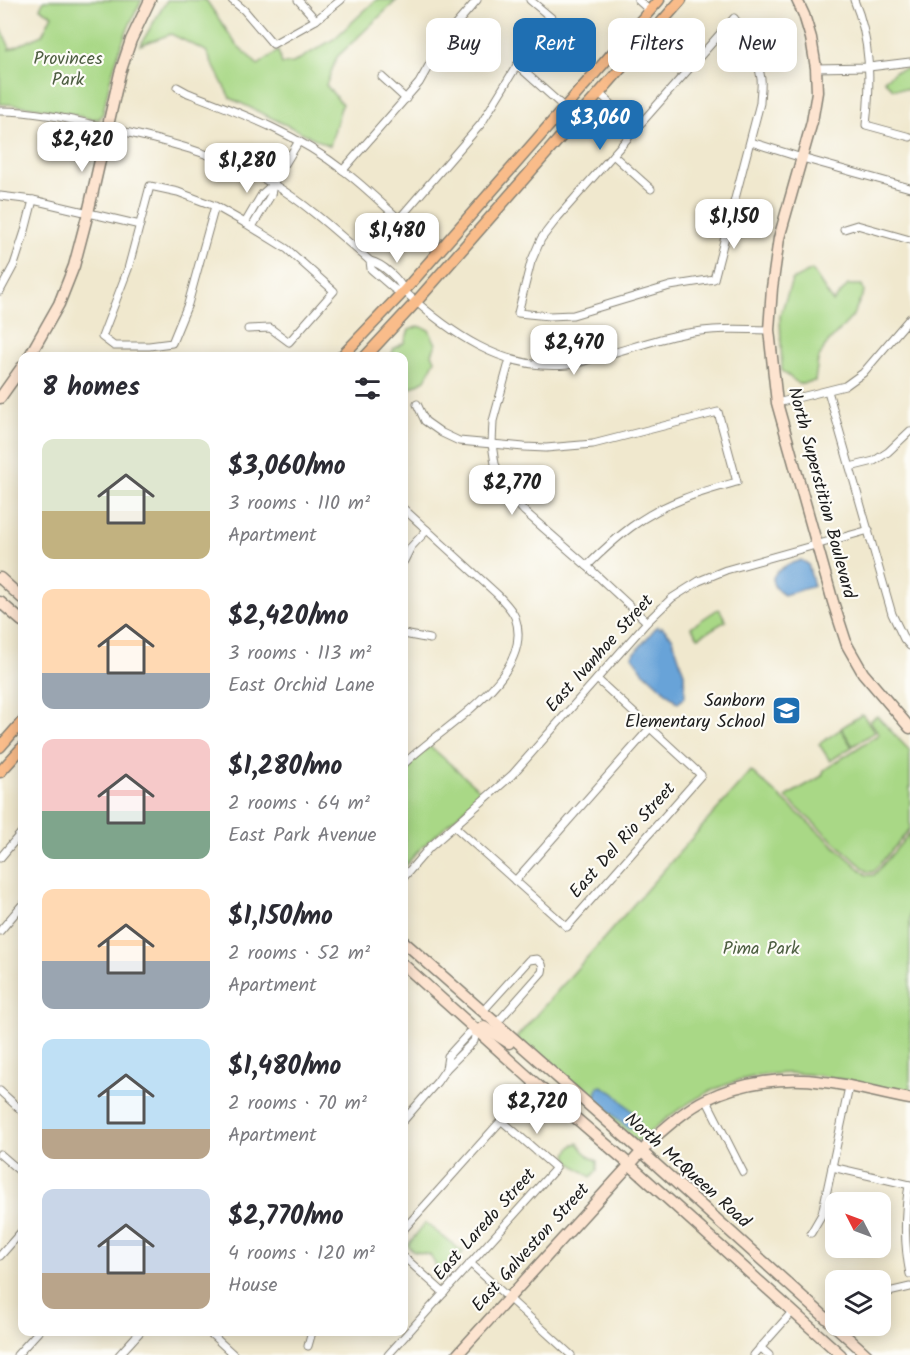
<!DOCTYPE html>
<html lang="en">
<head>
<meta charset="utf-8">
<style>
  body { margin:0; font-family:Kalam,sans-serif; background:#f7f7f7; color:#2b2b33; height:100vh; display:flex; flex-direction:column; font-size:22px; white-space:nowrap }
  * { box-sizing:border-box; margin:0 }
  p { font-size:20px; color:#7c7c81 }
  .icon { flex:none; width:33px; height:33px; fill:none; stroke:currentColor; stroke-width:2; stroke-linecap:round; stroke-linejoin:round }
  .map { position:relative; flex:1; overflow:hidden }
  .details { position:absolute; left:18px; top:352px; width:390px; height:984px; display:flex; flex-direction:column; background:#fff; border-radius:12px; box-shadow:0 3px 15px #0003 }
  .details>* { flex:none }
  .guide { position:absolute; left:426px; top:18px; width:393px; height:54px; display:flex; gap:12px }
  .needle { width:39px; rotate:312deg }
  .fabs { position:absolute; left:825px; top:1192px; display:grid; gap:12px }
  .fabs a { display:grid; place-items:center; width:66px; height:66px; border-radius:12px; background:#fff; box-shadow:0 3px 15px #0003; font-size:30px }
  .price { position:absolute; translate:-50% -51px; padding:0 14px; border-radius:12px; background:#fff; color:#222; font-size:20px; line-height:39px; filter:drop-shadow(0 2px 3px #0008) }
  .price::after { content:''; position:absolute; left:50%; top:36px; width:18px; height:14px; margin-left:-9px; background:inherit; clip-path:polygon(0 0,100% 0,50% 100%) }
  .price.active { background:#1f6fb2; color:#fff }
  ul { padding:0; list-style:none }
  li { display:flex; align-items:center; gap:18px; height:150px; padding:0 24px }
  li span { display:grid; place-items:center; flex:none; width:168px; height:120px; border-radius:12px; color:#555 }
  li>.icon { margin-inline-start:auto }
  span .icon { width:72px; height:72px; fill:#fffc; stroke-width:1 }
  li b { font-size:26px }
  h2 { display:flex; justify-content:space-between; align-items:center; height:72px; padding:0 24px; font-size:26px }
  .pill { padding:0 21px; border-radius:12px; background:#fff; box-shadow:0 3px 15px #0003; font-size:21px; line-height:54px }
  .pill.active { background:#1f6fb2; color:#fff }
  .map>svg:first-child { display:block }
</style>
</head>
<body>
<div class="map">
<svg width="910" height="1355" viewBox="0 0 910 1355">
  <rect width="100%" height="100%" fill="#fdfcf7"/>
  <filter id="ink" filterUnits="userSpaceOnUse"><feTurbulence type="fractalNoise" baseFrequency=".0167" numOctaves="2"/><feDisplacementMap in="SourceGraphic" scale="12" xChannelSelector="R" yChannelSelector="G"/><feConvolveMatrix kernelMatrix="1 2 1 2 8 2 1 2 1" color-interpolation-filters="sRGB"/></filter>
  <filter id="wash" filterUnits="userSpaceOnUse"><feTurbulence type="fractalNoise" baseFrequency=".008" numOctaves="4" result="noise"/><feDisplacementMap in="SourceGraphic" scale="24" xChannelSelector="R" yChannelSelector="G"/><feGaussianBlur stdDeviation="1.35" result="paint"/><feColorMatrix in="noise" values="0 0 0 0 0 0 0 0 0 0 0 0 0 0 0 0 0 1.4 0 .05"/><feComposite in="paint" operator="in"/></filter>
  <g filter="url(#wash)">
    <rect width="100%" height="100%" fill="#f0e8ce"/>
    <g fill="#a9d886" stroke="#627a51" stroke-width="1.5">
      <path d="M44 0H142C122 36 110 74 103 114L99 119H91C61 112 31 105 0 104V26L10 48 8 50 42 35 52 15 40 8Z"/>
      <polygon points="167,0 206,0 236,44 258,65 278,51 282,64 293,63 334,39 376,0 397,0 337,57 326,85 342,104 330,146 230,98 206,51 171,34 140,45"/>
      <polygon points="910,68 910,89 893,89 884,80 896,71"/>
      <polygon points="812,270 833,302 848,285 862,285 864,292 852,317 825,346 818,360 815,381 799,384 782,371 780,316 792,280"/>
      <polygon points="419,326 429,330 436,344 432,354 435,360 425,380 405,391 404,390 404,357 391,357 394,348 404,343 409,330"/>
      <polygon points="718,609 720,610 726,621 699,637 698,637 691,627"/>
      <polygon points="861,715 863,715 875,732 853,746 841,728"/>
      <polygon points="877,716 910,751 910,829 873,872 868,872 785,797 822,776 824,770 879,734 870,721"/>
      <polygon points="841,729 852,747 830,761 819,744"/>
      <polygon points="430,746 483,793 421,848 404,867 404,771 415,758"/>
      <path d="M751 771 867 875H874L910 833V1095C879 1088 847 1079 815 1075 745 1066 691 1094 641 1140L636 1141 516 1038Z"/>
      <path d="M578 1143 588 1156 597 1161V1171L591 1177 571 1163 567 1155C569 1149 572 1144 578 1143Z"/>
      <polygon points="425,1223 463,1252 445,1275 438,1274 435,1264 430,1255 412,1251 408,1245"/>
    </g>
    <g fill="#68a3d8" stroke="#42607a" stroke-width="1.5">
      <path d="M801 560 808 564 814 586 784 595C758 578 782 566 801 560Z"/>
      <polygon points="657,626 660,629 662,627 672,637 684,673 685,697 678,703 643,671 632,656"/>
      <polygon points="602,1086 614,1093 639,1118 639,1124 634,1127 628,1128 595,1099 598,1087"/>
    </g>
  </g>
  <g filter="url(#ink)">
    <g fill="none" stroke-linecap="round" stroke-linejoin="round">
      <defs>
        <g id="street">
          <polyline points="232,0 244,10 273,44 316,20 341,0"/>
          <polyline points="298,0 316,20"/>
          <polyline points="638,0 650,11"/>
          <path d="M854 0C871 40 871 83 866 125L910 137"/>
          <path d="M734 18C747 35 758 57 761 79 762 86 760 95 760 103L714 279 670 286 573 315 549 316 518 313 531 262 541 239 558 217Z"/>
          <polyline points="517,65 565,108"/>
          <polyline points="816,68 869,67 910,62"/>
          <polyline points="382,77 406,99"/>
          <path d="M177 87 188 93C243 114 297 134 344 171 363 185 381 203 399 219L481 124 517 65 555 21 530 0"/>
          <polyline points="599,93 637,127"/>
          <path d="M0 111C37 111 72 120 108 128 166 141 222 155 273 184 308 205 339 234 370 261 383 264 399 279 404 291 449 332 502 371 567 365 576 364 585 361 594 358 623 351 652 340 682 334 711 328 740 329 769 330"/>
          <polyline points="751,142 802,158 910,188"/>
          <polyline points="613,155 651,189"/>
          <polyline points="343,170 419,83 445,37 477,0"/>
          <polyline points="0,196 33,200 140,225"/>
          <polyline points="215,206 188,304 172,343 149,346 114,346 102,337 128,269 150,186 178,192 215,206 245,223 287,249 334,291 289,342 270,328 248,329"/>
          <polyline points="245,223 262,194 273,184 299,141"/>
          <polyline points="252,227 271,195 273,184"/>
          <polyline points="844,229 857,225 910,240"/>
          <polyline points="370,261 371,269 393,288 396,290 404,291"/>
          <polyline points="0,291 14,265 25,231 33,200"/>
          <polyline points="510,359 493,421 492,444 495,464 510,496 524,511 587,566 647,622"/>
          <polyline points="828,391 892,614 904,639 910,646"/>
          <polyline points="777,403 845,386 863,373 910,318"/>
          <path d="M417 404 425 421 442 433 459 441 524 447 546 448 593 444 718 412 737 482C719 487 700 492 683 499 643 514 616 537 587 566"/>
          <polyline points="850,467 874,461 888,452 910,431"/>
          <path d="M404 509 498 595C504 602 511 608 515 617 537 677 438 729 404 764"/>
          <polyline points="404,561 411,547 427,530"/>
          <polyline points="404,634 430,639"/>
          <polyline points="454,826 567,927 701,775 597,679"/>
          <polyline points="0,858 22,832"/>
          <polyline points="404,877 430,847 512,775 647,622 672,598 699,581 726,570 869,530"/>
          <polyline points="515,881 650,728"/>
          <polyline points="0,931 22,905"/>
          <path d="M482 1012 529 960 537 959C542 962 544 965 542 972L496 1024"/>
          <polyline points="446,1069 448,1056 469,1033 476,1031"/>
          <polyline points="0,1091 22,1111"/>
          <polyline points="706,1099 743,1172"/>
          <polyline points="404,1120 437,1082 446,1069 474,1041 476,1031"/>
          <polyline points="0,1154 22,1173"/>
          <polyline points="832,1167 910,1185"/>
          <path d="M909 1185C904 1215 904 1244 910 1274"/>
          <polyline points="404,1229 535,1083"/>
          <polyline points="811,1233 822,1214 849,1087"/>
          <polyline points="0,1256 22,1231"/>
          <polyline points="404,1257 444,1293"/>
          <polyline points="470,1263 571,1355"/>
          <polyline points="880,1294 910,1287"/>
          <polyline points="209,1332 234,1355"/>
          <polyline points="308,1346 312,1332"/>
          <polyline points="760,1347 769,1355"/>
          <polyline points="17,1355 38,1332"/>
          <polyline points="119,1355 140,1332"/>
          <polyline points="388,1355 556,1168 501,1120"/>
          <polyline points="754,1355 793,1311"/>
        </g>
        <g id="secondary">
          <polyline points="797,0 804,15 811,38 816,68 817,92 812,122 779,238 772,288 769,330 777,403 833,602 847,645 863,673 910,728"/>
          <polyline points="29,357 59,304 74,266 88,213 120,73 131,40 150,0"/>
          <polyline points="0,398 22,367"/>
          <polyline points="0,578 22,598"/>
          <polyline points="0,602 22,621"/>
          <polyline points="404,942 641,1151 867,1355"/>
          <polyline points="404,965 535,1083 629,1164 841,1355"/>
          <polyline points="476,1031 484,1027 509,1043"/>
          <path d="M457 1355 655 1137C671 1123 688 1108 707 1099 742 1082 785 1076 824 1082 853 1085 881 1094 910 1099"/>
        </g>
        <g id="primary">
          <polyline points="341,357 404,291 659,0"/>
          <polyline points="365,357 416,302 681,0"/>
          <polyline points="0,747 22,722"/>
          <polyline points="0,772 22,748"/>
        </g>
      </defs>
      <use href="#street" stroke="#868275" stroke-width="9"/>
      <use href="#secondary" stroke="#868275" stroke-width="13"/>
      <use href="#primary" stroke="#868275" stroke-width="13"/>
      <use href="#street" stroke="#fff" stroke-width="7"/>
      <use href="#secondary" stroke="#fde4d0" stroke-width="10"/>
      <use href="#primary" stroke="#f9bc8a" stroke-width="10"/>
    </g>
  </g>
  <defs>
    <symbol id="school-square" viewBox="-11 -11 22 22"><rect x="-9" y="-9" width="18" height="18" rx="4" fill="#1f6fb2" stroke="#fdfcf7"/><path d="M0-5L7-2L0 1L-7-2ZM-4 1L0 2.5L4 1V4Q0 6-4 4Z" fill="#fff"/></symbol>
  </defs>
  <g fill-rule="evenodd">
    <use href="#school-square" x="770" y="694" width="33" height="33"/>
  </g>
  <g text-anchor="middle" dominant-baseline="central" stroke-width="4.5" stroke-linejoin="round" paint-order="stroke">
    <g font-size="18" fill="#4d5e41" stroke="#fdfcf7">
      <text x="68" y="59">Provinces<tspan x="68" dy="21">Park</tspan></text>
      <text x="761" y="949">Pima Park</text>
    </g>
    <g font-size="18" fill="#1c1c1c" stroke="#fdfcf7">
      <text transform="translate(821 493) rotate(75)">North Superstition Boulevard</text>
      <text transform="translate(600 654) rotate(-48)">East Ivanhoe Street</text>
      <text transform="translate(623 841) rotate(-48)">East Del Rio Street</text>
      <text transform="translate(687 1171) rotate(42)">North McQueen Road</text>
      <text transform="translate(485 1225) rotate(-48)">East Laredo Street</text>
      <text transform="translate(531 1248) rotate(-48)">East Galveston Street</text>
    </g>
    <g font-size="18" fill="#1c1c1c" stroke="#fdfcf7" text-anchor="end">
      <text x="765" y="701">Sanborn<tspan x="765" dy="21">Elementary School</tspan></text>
    </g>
  </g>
</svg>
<div class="fabs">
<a><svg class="needle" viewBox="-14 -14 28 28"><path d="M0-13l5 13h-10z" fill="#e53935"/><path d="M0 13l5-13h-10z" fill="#7c7c81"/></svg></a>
<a><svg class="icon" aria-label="layers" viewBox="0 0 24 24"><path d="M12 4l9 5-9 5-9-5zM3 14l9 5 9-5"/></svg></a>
</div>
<b class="price active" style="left:600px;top:151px">$3,060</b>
<b class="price" style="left:82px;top:173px">$2,420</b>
<b class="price" style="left:247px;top:194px">$1,280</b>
<b class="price" style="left:734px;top:250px">$1,150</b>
<b class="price" style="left:397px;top:264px">$1,480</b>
<b class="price" style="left:574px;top:376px">$2,470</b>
<b class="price" style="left:512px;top:516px">$2,770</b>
<b class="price" style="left:537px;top:1135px">$2,720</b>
<div class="guide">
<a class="pill">Buy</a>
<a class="pill active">Rent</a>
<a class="pill">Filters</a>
<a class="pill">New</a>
</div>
<section class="details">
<h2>8 homes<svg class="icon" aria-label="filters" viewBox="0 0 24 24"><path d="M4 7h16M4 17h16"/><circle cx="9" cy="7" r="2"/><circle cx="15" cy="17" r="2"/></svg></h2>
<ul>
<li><span style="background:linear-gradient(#dfe7d0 60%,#c2b280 0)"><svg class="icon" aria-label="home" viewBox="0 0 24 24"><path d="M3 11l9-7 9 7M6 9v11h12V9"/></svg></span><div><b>$3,060/mo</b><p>3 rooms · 110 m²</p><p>Apartment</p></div></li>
<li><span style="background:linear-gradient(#ffd9b3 70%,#9aa5b1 0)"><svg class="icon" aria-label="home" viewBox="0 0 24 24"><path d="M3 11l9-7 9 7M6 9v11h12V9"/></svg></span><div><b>$2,420/mo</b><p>3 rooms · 113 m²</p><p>East Orchid Lane</p></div></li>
<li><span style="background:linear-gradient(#f6c9c9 60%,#7fa58c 0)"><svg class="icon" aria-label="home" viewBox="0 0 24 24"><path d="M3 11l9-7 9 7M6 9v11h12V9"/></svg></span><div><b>$1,280/mo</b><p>2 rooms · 64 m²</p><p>East Park Avenue</p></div></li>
<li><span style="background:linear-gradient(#ffd9b3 60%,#9aa5b1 0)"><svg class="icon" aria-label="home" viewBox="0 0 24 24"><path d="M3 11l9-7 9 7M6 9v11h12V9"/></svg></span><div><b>$1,150/mo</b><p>2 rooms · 52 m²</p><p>Apartment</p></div></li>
<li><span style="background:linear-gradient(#bfe0f5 75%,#b9a48a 0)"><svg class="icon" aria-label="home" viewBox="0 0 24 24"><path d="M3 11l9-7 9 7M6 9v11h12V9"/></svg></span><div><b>$1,480/mo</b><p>2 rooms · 70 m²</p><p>Apartment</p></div></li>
<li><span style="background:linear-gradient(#c9d6e8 70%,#b9a48a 0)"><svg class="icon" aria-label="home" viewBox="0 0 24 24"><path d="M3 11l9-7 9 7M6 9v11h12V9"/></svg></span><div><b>$2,770/mo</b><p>4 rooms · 120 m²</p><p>House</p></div></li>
</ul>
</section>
</div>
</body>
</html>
